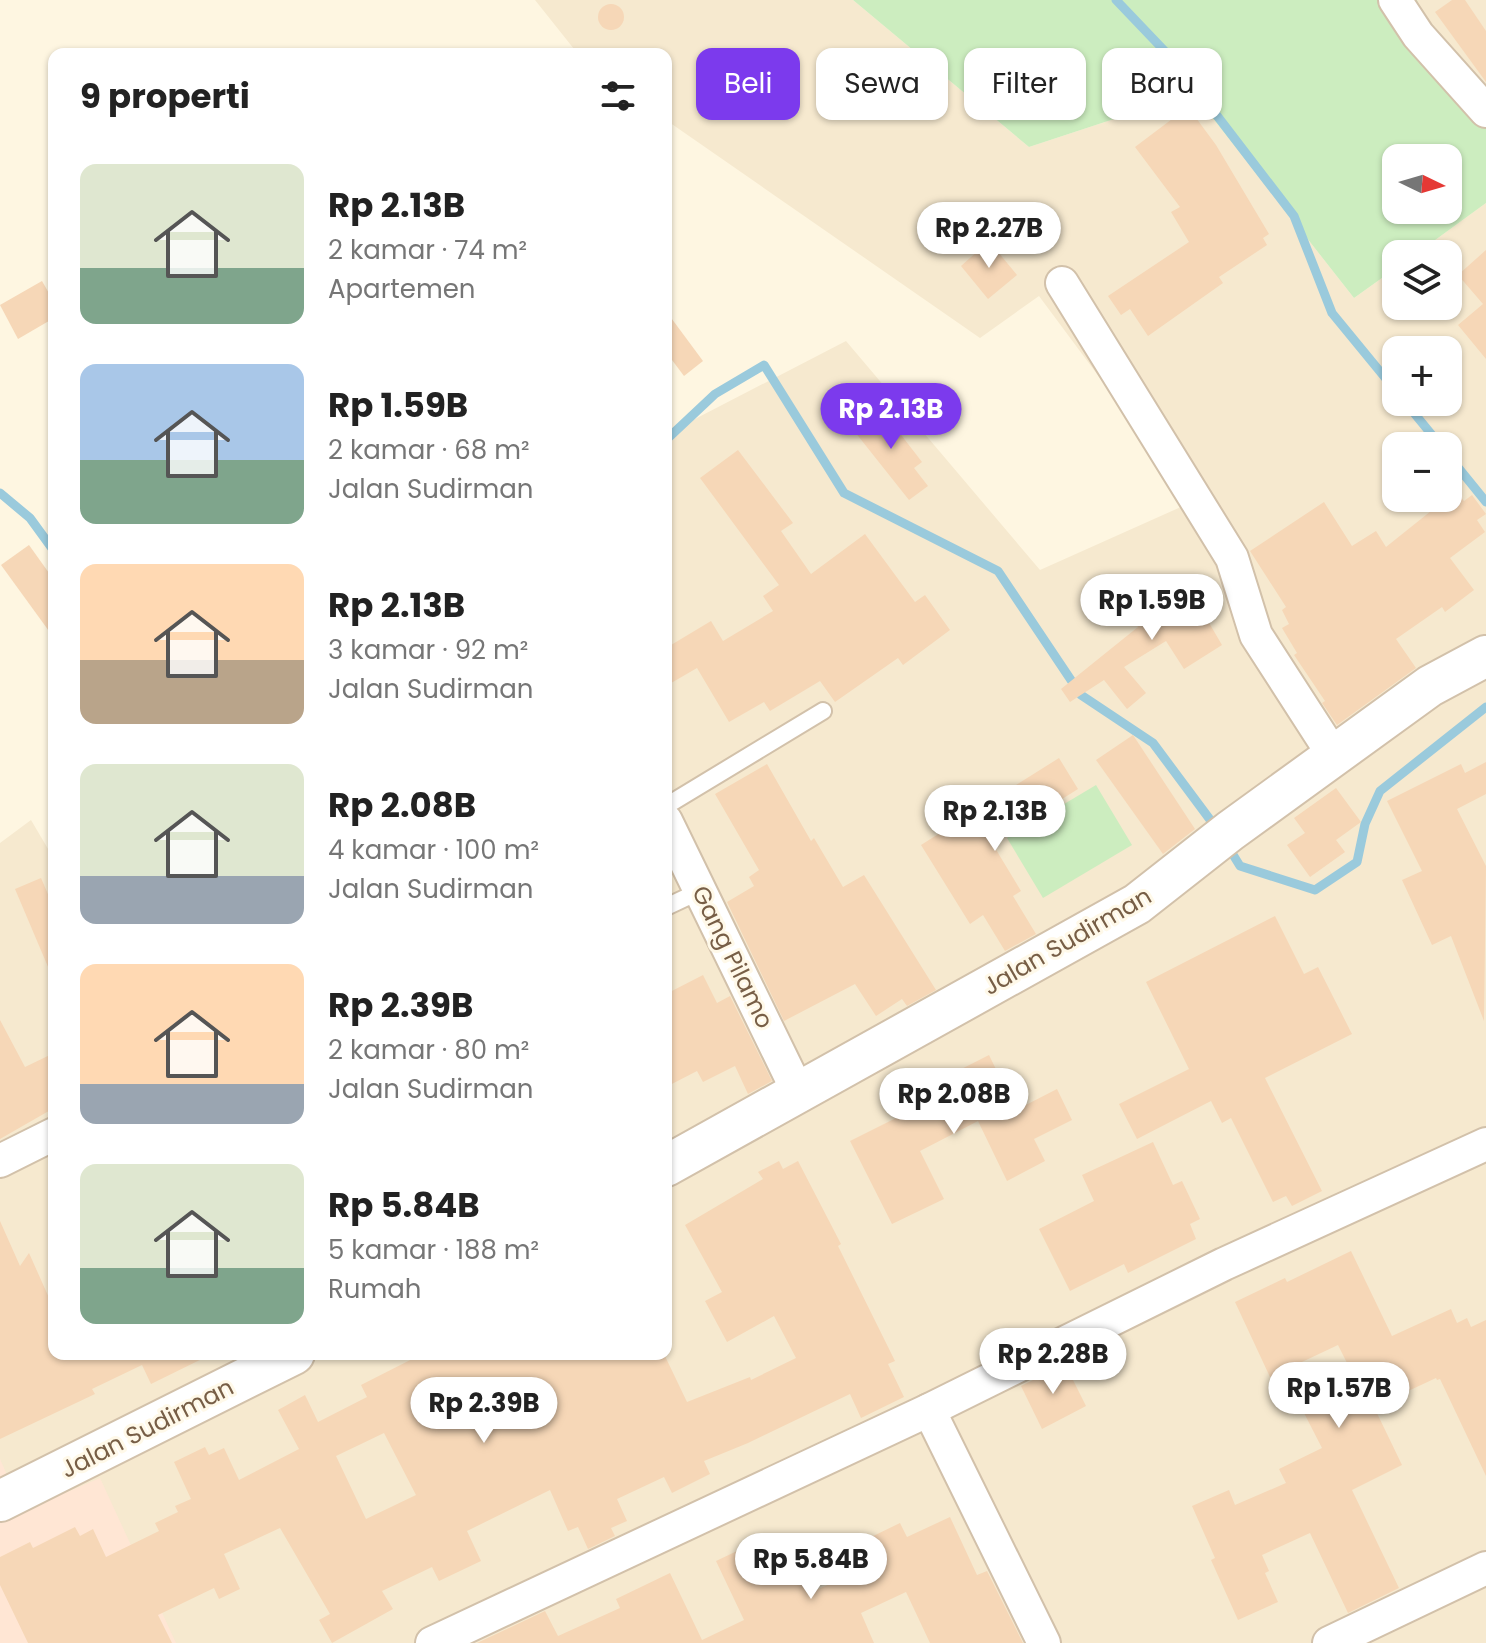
<!DOCTYPE html>
<html lang="id">
<head>
<meta charset="utf-8">
<style>
  body { margin:0; font-family:Poppins,sans-serif; background:#f2f2f2; color:#222; height:100vh; display:flex; flex-direction:column; font-size:30px; white-space:nowrap }
  * { box-sizing:border-box; margin:0 }
  p { font-size:26px; color:#767676 }
  .icon { flex:none; width:44px; height:44px; fill:none; stroke:currentColor; stroke-width:2; stroke-linecap:round; stroke-linejoin:round }
  .map { position:relative; flex:1; overflow:hidden }
  .sheet { position:absolute; left:48px; top:48px; width:624px; height:1312px; display:flex; flex-direction:column; background:#fff; border-radius:16px; box-shadow:0 2px 6px #0004 }
  .sheet>* { flex:none }
  .top-card { position:absolute; left:696px; top:48px; width:670px; height:72px; display:flex; gap:16px }
  .needle { width:52px; rotate:95deg }
  .controls { position:absolute; left:1382px; top:144px; display:grid; gap:16px }
  .controls a { display:grid; place-items:center; width:80px; height:80px; border-radius:16px; background:#fff; box-shadow:0 2px 6px #0004; font-size:40px }
  .price { position:absolute; translate:-50% -68px; padding:0 18px; border-radius:28px; background:#fff; color:#222; font-size:26px; line-height:52px; filter:drop-shadow(0 2px 4px #0008) }
  .price::after { content:''; position:absolute; left:50%; top:48px; width:24px; height:18px; margin-left:-12px; background:inherit; clip-path:polygon(0 0,100% 0,50% 100%) }
  .price.selected { background:#7c3aed; color:#fff }
  ul { padding:0; list-style:none }
  li { display:flex; align-items:center; gap:24px; height:200px; padding:0 32px }
  li span { display:grid; place-items:center; flex:none; width:224px; height:160px; border-radius:16px; color:#555 }
  li>.icon { margin-inline-start:auto }
  span .icon { width:96px; height:96px; fill:#fffc; stroke-width:1 }
  li b { font-size:34px }
  h2 { display:flex; justify-content:space-between; align-items:center; height:96px; padding:0 32px; font-size:34px }
  .tag { padding:0 28px; border-radius:16px; background:#fff; box-shadow:0 2px 6px #0004; font-size:28px; line-height:72px }
  .tag.selected { background:#7c3aed; color:#fff }
  .map>svg:first-child { display:block }
</style>
</head>
<body>
<div class="map">
<svg width="1486" height="1643" viewBox="0 0 1486 1643">
  <rect width="100%" height="100%" fill="#fef6e1"/>
  <g fill="#f6e9cf" fill-rule="evenodd">
    <path d="M535 0H853L1029 147 1193 93 1354 298 1396 268V306H1448V254H1416L1486 203V1643H0V843L31 820 54 859V1354H666V434L846 341 1040 570 1192 502 1039 296 980 338 666 120V54H578ZM1396 350H1448V402H1396ZM1396 446H1448V498H1396Z"/>
    <polygon points="1417,0 1486,0 1486,111 1424,18"/>
  </g>
  <polygon fill="#ffe6d4" points="0,1459 23,1511 100,1478 176,1643 0,1643"/>
  <g fill="#ccedbf" fill-rule="evenodd">
    <path d="M853 0H1417L1424 18 1486 111V203L1416 254H1396V268L1354 298 1193 93 1029 147ZM1396 158H1448V210H1396Z"/>
    <polygon points="1096,785 1132,845 1043,898 1007,838"/>
  </g>
  <g fill="none" stroke-linecap="round" stroke-linejoin="round">
    <g stroke="#9acadc" stroke-width="9">
      <polyline points="1116,0 1179,66 1294,216 1332,313 1396,391"/>
      <polyline points="1405,402 1441,446"/>
      <polyline points="666,440 715,394 764,365 844,493 998,571 1081,695 1153,743 1217,829"/>
      <polyline points="1448,455 1486,502"/>
      <polyline points="0,493 30,518 54,551"/>
      <polyline points="1227,845 1240,866 1315,890 1357,862 1365,824 1380,791 1486,707"/>
    </g>
  </g>
  <g fill="#f6d7b7" fill-rule="evenodd">
    <polygon points="1452,0 1465,0 1486,31 1486,82 1435,12"/>
    <circle cx="611" cy="17" r="13"/>
    <polygon points="1188,107 1216,145 1269,234 1263,238 1267,245 1219,277 1223,283 1148,336 1130,309 1121,315 1108,296 1189,242 1171,212 1180,207 1135,147"/>
    <polygon points="989,241 1017,275 988,299 961,266"/>
    <polygon points="1486,250 1486,359 1458,325 1483,304 1458,275"/>
    <polygon points="42,281 54,302 54,318 18,339 0,305"/>
    <polygon points="666,311 703,361 684,376 666,352"/>
    <polygon points="878,405 922,462 914,468 928,486 909,500 851,427"/>
    <polygon points="738,450 793,523 781,531 811,574 865,534 915,602 925,595 950,630 903,665 898,658 835,702 820,681 770,711 764,702 729,722 697,668 666,686 666,648 711,621 723,641 773,611 763,596 779,585 700,478"/>
    <polygon points="1456,491 1464,501 1472,495 1486,514 1477,520 1485,532 1450,558 1474,590 1445,612 1442,607 1396,639 1416,668 1337,725 1322,703 1325,701 1294,655 1297,653 1282,628 1289,624 1282,610 1286,607 1250,551 1324,502 1352,546 1376,531 1386,547"/>
    <polygon points="29,545 54,580 54,638 1,565"/>
    <polygon points="1184,576 1208,614 1205,616 1222,645 1184,669 1166,641 1124,667 1146,693 1127,709 1104,680 1070,702 1061,689 1138,627 1128,612"/>
    <polygon points="1133,735 1195,829 1163,854 1096,760"/>
    <polygon points="1059,758 1078,789 992,843 1021,891 1013,896 1036,934 1005,951 983,915 970,924 921,845"/>
    <polygon points="1486,762 1486,794 1457,809 1486,866 1484,1021 1451,936 1432,945 1402,880 1422,871 1387,801 1461,764 1465,773"/>
    <polygon points="767,764 811,841 814,838 843,887 864,875 936,990 907,1006 902,999 876,1016 855,984 784,1021 727,902 754,886 749,877 759,870 715,794"/>
    <polygon points="1336,788 1361,822 1336,840 1345,852 1310,877 1287,845 1305,833 1294,818"/>
    <polygon points="41,878 54,908 54,981 15,889"/>
    <polygon points="1275,916 1304,974 1318,967 1352,1034 1265,1078 1322,1191 1292,1206 1286,1196 1273,1202 1231,1118 1222,1123 1211,1101 1137,1139 1119,1104 1189,1069 1146,982"/>
    <polygon points="703,975 717,1003 730,996 772,1081 748,1094 735,1066 703,1082 697,1071 666,1087 666,994"/>
    <polygon points="0,1020 25,1067 54,1053 54,1108 0,1139"/>
    <polygon points="989,1055 1016,1110 1057,1089 1072,1120 1034,1139 1045,1161 1007,1181 978,1121 920,1151 944,1199 892,1224 850,1141 928,1102 922,1089"/>
    <polygon points="1153,1142 1173,1185 1182,1181 1200,1219 1190,1224 1196,1239 1128,1273 1124,1264 1070,1291 1039,1229 1094,1201 1082,1175"/>
    <path d="M779 1161 783 1169 798 1161 841 1244 838 1246 895 1361 888 1364 904 1397 861 1418 850 1394 748 1443 704 1461 710 1474 672 1493 664 1477 617 1499 627 1521 611 1528 615 1536 588 1549 578 1527 568 1531 550 1490 467 1531 481 1561 439 1581 432 1567 382 1591 393 1609 332 1643 319 1620 330 1614 280 1528 224 1554 240 1589 219 1599 214 1588 158 1615 172 1643H28L0 1585V1557L30 1542 33 1548 75 1527 80 1536 93 1529 106 1557 159 1531 155 1523 178 1512 175 1506 191 1499 174 1462 205 1447 209 1455 224 1448 239 1480 299 1449 278 1410 305 1395 318 1422 367 1397 361 1385 422 1354H664L687 1402 750 1377 751 1380 796 1358 774 1316 727 1342 705 1301 722 1292 685 1225 763 1179 758 1172ZM384 1433 416 1495 366 1519 336 1456Z"/>
    <polygon points="0,1221 20,1266 29,1253 54,1309 54,1354 212,1354 151,1384 142,1365 92,1389 95,1394 0,1439"/>
    <polygon points="1351,1251 1392,1336 1451,1309 1457,1323 1467,1318 1471,1327 1486,1320 1486,1476 1440,1379 1437,1380 1436,1378 1374,1407 1402,1465 1352,1490 1399,1588 1348,1613 1310,1533 1262,1555 1269,1571 1265,1573 1278,1602 1238,1620 1211,1560 1215,1558 1192,1506 1229,1490 1235,1505 1286,1483 1279,1469 1322,1448 1304,1413 1358,1385 1338,1345 1270,1377 1235,1302 1285,1278 1287,1282"/>
    <polygon points="1065,1364 1086,1406 1042,1429 1021,1386"/>
    <polygon points="950,1517 977,1575 987,1571 1023,1643 930,1643 906,1592 861,1613 874,1643 477,1643 545,1611 558,1636 620,1608 616,1599 670,1573 702,1640 744,1620 716,1561 756,1542 771,1576 803,1562 816,1590 876,1564 865,1540 900,1523 907,1537"/>
  </g>
  <g fill="none" stroke-linecap="round" stroke-linejoin="round">
    <defs>
      <g id="service">
        <polyline points="666,806 823,711"/>
        <polyline points="666,907 700,891"/>
      </g>
      <g id="minor">
        <polyline points="1395,0 1418,35 1486,111"/>
        <polyline points="1062,283 1232,558 1256,635 1334,756"/>
        <polyline points="666,821 799,1094"/>
        <polyline points="0,1161 54,1134"/>
        <polyline points="929,1410 1044,1643"/>
        <polyline points="432,1643 929,1410 1224,1264 1486,1144"/>
        <polyline points="1329,1643 1486,1568"/>
      </g>
      <g id="tertiary">
        <polyline points="666,1166 1137,904 1230,831 1430,686 1486,656"/>
        <polyline points="0,1501 294,1354"/>
      </g>
    </defs>
    <use href="#service" stroke="#d2c1aa" stroke-width="20"/>
    <use href="#minor" stroke="#d2c1aa" stroke-width="36"/>
    <use href="#tertiary" stroke="#d2c1aa" stroke-width="44"/>
    <use href="#service" stroke="#fff" stroke-width="16"/>
    <use href="#minor" stroke="#fff" stroke-width="32"/>
    <use href="#tertiary" stroke="#fff" stroke-width="40"/>
  </g>
  <g text-anchor="middle" dominant-baseline="central" stroke-width="6" stroke-linejoin="round" paint-order="stroke">
    <g font-size="24" fill="#775e46" stroke="#fff9e9">
      <text transform="translate(1067 941) rotate(-30)">Jalan Sudirman</text>
      <text transform="translate(733 957) rotate(64)">Gang Pilamo</text>
      <text transform="translate(147 1428) rotate(-27)">Jalan Sudirman</text>
    </g>
  </g>
</svg>
<div class="controls">
<a><svg class="needle" viewBox="-14 -14 28 28"><path d="M0-13l5 13h-10z" fill="#e53935"/><path d="M0 13l5-13h-10z" fill="#767676"/></svg></a>
<a><svg class="icon" aria-label="layers" viewBox="0 0 24 24"><path d="M12 4l9 5-9 5-9-5zM3 14l9 5 9-5"/></svg></a>
<a>+</a>
<a>−</a>
</div>
<b class="price" style="left:989px;top:270px">Rp 2.27B</b>
<b class="price selected" style="left:891px;top:451px">Rp 2.13B</b>
<b class="price" style="left:1152px;top:642px">Rp 1.59B</b>
<b class="price" style="left:995px;top:853px">Rp 2.13B</b>
<b class="price" style="left:954px;top:1136px">Rp 2.08B</b>
<b class="price" style="left:1053px;top:1396px">Rp 2.28B</b>
<b class="price" style="left:1339px;top:1430px">Rp 1.57B</b>
<b class="price" style="left:484px;top:1445px">Rp 2.39B</b>
<b class="price" style="left:811px;top:1601px">Rp 5.84B</b>
<div class="top-card">
<a class="tag selected">Beli</a>
<a class="tag">Sewa</a>
<a class="tag">Filter</a>
<a class="tag">Baru</a>
</div>
<section class="sheet">
<h2>9 properti<svg class="icon" aria-label="filters" viewBox="0 0 24 24"><path d="M4 7h16M4 17h16"/><circle cx="9" cy="7" r="2"/><circle cx="15" cy="17" r="2"/></svg></h2>
<ul>
<li><span style="background:linear-gradient(#dfe7d0 65%,#7fa58c 0)"><svg class="icon" aria-label="home" viewBox="0 0 24 24"><path d="M3 11l9-7 9 7M6 9v11h12V9"/></svg></span><div><b>Rp 2.13B</b><p>2 kamar · 74 m²</p><p>Apartemen</p></div></li>
<li><span style="background:linear-gradient(#a9c7e8 60%,#7fa58c 0)"><svg class="icon" aria-label="home" viewBox="0 0 24 24"><path d="M3 11l9-7 9 7M6 9v11h12V9"/></svg></span><div><b>Rp 1.59B</b><p>2 kamar · 68 m²</p><p>Jalan Sudirman</p></div></li>
<li><span style="background:linear-gradient(#ffd9b3 60%,#b9a48a 0)"><svg class="icon" aria-label="home" viewBox="0 0 24 24"><path d="M3 11l9-7 9 7M6 9v11h12V9"/></svg></span><div><b>Rp 2.13B</b><p>3 kamar · 92 m²</p><p>Jalan Sudirman</p></div></li>
<li><span style="background:linear-gradient(#dfe7d0 70%,#9aa5b1 0)"><svg class="icon" aria-label="home" viewBox="0 0 24 24"><path d="M3 11l9-7 9 7M6 9v11h12V9"/></svg></span><div><b>Rp 2.08B</b><p>4 kamar · 100 m²</p><p>Jalan Sudirman</p></div></li>
<li><span style="background:linear-gradient(#ffd9b3 75%,#9aa5b1 0)"><svg class="icon" aria-label="home" viewBox="0 0 24 24"><path d="M3 11l9-7 9 7M6 9v11h12V9"/></svg></span><div><b>Rp 2.39B</b><p>2 kamar · 80 m²</p><p>Jalan Sudirman</p></div></li>
<li><span style="background:linear-gradient(#dfe7d0 65%,#7fa58c 0)"><svg class="icon" aria-label="home" viewBox="0 0 24 24"><path d="M3 11l9-7 9 7M6 9v11h12V9"/></svg></span><div><b>Rp 5.84B</b><p>5 kamar · 188 m²</p><p>Rumah</p></div></li>
</ul>
</section>
</div>
</body>
</html>
